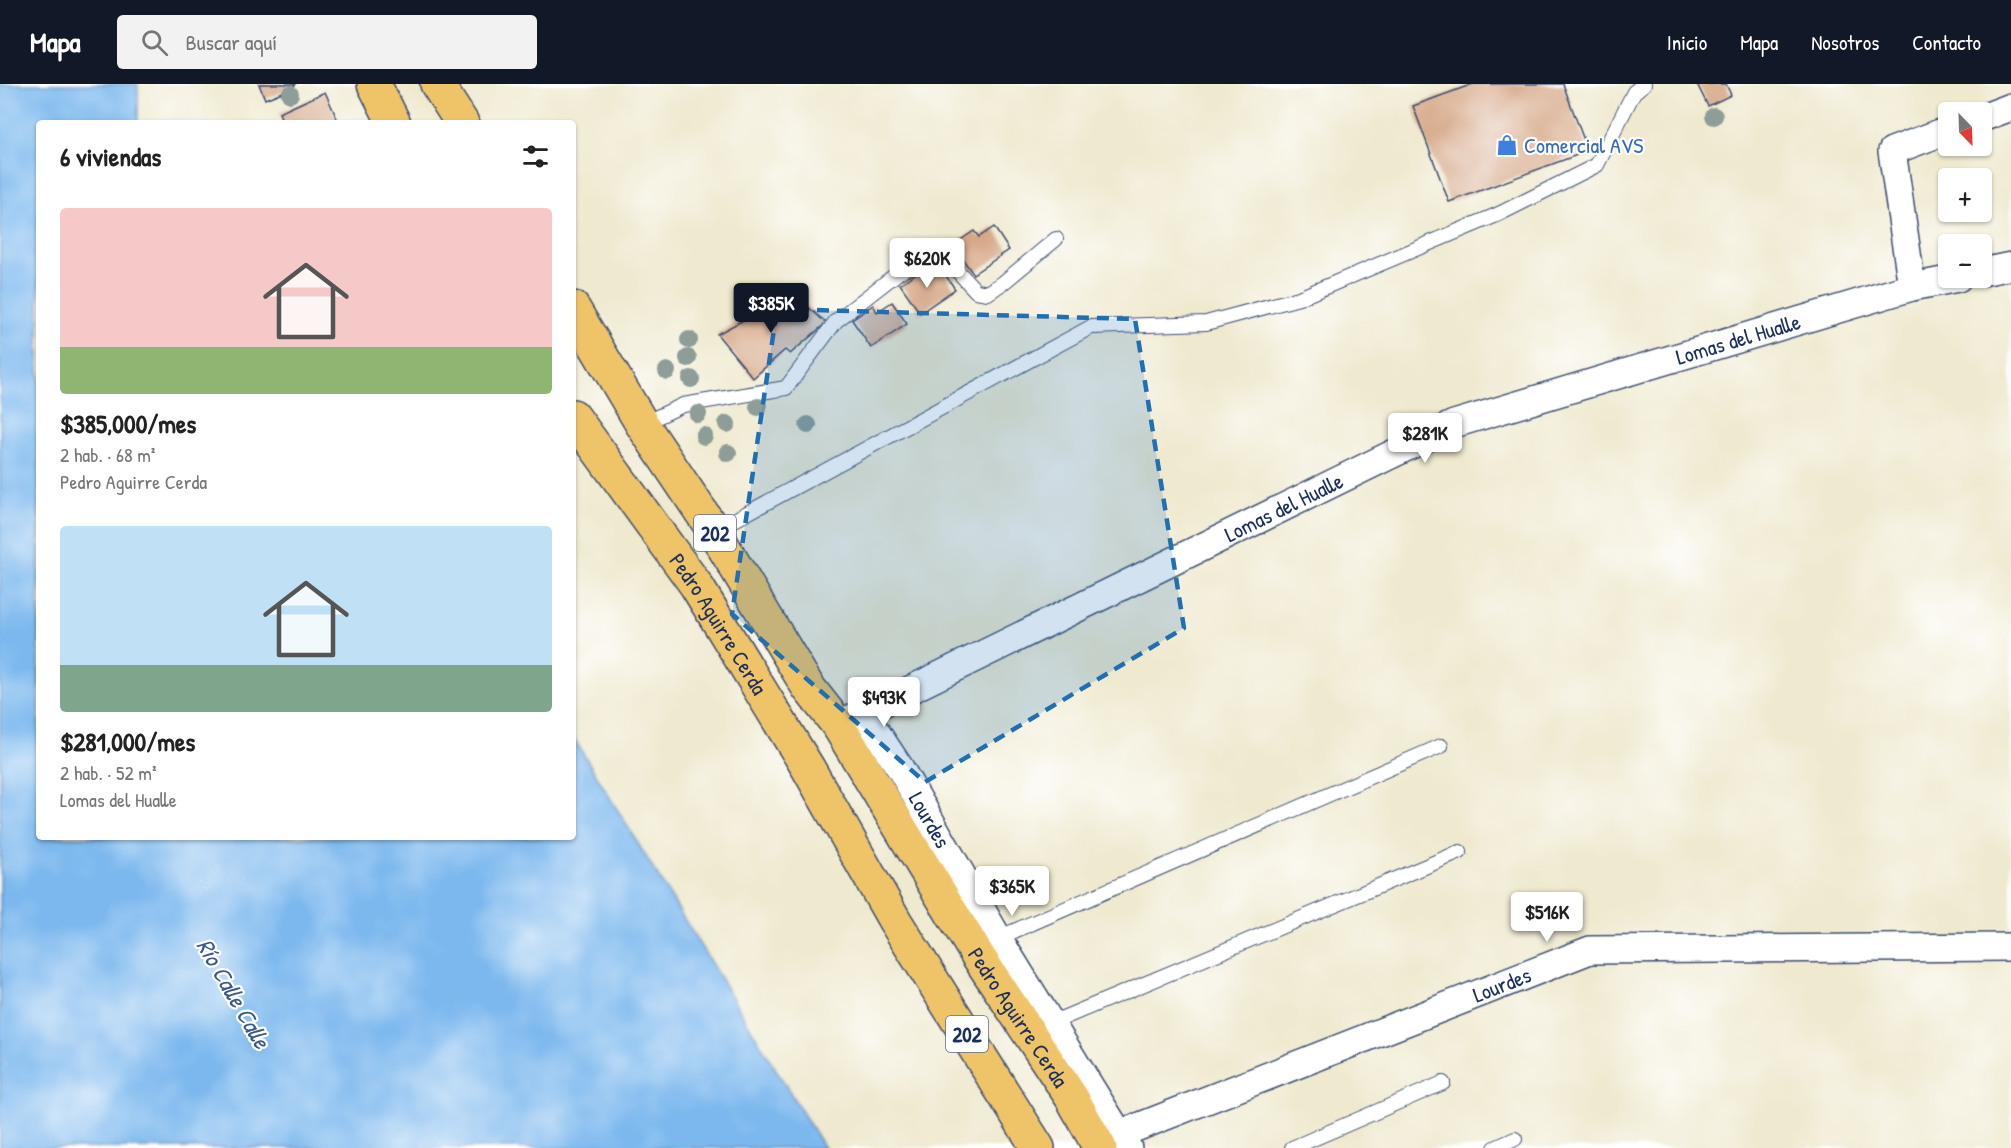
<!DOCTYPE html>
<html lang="es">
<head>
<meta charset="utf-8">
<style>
  body { margin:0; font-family:"Patrick Hand",sans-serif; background:#f2f2f2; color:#222; height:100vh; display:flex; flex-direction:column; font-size:22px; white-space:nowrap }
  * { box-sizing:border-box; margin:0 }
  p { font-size:20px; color:#767676 }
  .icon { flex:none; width:33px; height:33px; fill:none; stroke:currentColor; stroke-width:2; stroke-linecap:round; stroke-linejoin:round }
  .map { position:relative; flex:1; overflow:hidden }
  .drawer { position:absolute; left:36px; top:36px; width:540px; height:720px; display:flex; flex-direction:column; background:#fff; border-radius:6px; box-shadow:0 2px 4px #0004 }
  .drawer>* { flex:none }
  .needle { width:39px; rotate:157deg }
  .fabs { position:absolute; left:1938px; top:18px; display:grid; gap:12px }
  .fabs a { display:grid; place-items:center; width:54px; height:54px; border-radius:6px; background:#fff; box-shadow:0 2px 4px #0004; font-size:30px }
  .price { position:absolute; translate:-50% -51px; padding:0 14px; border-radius:6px; background:#fff; color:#222; font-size:20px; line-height:39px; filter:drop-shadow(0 2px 3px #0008) }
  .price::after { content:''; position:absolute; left:50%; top:36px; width:18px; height:14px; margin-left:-9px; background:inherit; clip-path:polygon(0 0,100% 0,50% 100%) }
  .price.selected { background:#111827; color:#fff }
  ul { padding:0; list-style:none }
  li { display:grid; align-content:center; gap:12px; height:318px; padding:0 24px }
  li span { display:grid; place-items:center; height:186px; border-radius:6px; color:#555 }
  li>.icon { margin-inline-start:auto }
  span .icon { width:108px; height:108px; fill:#fffc; stroke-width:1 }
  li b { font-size:26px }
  h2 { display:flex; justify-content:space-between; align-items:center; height:72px; padding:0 24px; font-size:26px }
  header { display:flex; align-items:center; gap:36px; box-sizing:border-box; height:84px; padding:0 30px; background:#111827; color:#fff }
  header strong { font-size:28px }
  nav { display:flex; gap:33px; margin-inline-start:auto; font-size:21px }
  .search { width:420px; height:54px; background:#f2f2f2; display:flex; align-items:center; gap:15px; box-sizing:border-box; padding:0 21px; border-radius:6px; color:#767676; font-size:22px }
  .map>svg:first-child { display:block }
</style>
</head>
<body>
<header>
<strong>Mapa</strong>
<div class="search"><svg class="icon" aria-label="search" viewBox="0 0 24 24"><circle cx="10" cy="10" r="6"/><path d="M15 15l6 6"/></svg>Buscar aquí</div>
<nav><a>Inicio</a><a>Mapa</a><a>Nosotros</a><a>Contacto</a></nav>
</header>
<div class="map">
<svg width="2011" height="1064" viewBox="0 0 2011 1064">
  <rect width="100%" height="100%" fill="#fff"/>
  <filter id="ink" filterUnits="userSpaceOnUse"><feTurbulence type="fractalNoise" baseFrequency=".0167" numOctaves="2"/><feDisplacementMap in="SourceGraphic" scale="12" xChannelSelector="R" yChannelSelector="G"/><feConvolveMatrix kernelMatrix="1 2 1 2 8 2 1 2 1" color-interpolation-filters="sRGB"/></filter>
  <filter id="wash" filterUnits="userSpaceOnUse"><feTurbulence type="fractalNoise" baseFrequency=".008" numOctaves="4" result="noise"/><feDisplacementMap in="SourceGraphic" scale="24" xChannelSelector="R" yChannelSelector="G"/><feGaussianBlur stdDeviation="1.35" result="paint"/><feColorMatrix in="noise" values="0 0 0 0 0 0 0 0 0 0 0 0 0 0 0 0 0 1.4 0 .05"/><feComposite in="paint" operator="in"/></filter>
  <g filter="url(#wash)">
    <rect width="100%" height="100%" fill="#efe9cf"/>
    <polygon fill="#7bb8ee" stroke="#4b74a6" stroke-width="1.5" points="0,0 138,0 138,39 39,39 39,753 573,753 573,653 824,1064 0,1064"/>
    <g id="blocks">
      <g fill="#d6a787">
        <polygon points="259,0 296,0 292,4 265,15"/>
        <polygon points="1473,0 1563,0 1588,67 1449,118 1413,22"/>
        <polygon points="1697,0 1726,0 1731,11 1708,22"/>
        <polygon points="325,8 339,39 283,39 279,29"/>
        <polygon points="994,143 1009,166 973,190 953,161 974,147 979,153"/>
        <polygon points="940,183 955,205 920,229 900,200 921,186 926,193"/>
        <polygon points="795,211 826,239 790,270 785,266 753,294 717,250 764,225 770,231"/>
        <polygon points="892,218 907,240 871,264 852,236 873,221 877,228"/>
      </g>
    </g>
  </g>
  <g filter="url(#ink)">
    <use href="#blocks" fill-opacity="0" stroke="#3b4b6f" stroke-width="1.5"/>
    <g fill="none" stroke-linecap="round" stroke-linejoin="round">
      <defs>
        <g id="service">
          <polyline points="642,340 683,321 786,304 836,237 899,188 938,166 976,207 988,209 1004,198 1056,155"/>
          <polyline points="714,447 1091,243 1206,239 1299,214 1499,130 1597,81 1634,8 1644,0"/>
          <polyline points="998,854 1441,662"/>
          <polyline points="1051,939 1460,768"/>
          <polyline points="1292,1064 1443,999"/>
          <polyline points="1495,1064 1515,1055"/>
        </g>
        <g id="minor">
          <polyline points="1982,34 2011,23"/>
          <polyline points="1982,188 2011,182"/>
          <polyline points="1912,203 1892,67 1948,46"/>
          <path id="s1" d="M870 639 900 684 998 854 1128 1064"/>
          <path id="s2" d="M838 641 1454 340 1912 203 1958 194"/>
          <path id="s3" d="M1120 1050 1590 866 2011 863"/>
        </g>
        <g id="trunk">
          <polyline points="374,0 394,39"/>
          <polyline points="437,0 462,39"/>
          <path id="s4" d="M573 224 642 340 714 447 808 603 838 641 976 869 1072 1014 1100 1064"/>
          <path id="s5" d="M573 332 696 501 808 684 895 837 1038 1064"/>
        </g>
      </defs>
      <use href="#service" stroke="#3b4b6f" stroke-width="16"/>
      <use href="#minor" stroke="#3b4b6f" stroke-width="30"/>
      <use href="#trunk" stroke="#3b4b6f" stroke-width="36"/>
      <use href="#service" stroke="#fff" stroke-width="14"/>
      <use href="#minor" stroke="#fff" stroke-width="27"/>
      <use href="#trunk" stroke="#efc469" stroke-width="33"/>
    </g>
    <g fill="#8e9d97">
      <circle cx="290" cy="10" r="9"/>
      <circle cx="1714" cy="32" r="9"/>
      <circle cx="689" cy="256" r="9"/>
      <circle cx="688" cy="274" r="9"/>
      <circle cx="667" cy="287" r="9"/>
      <circle cx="691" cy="295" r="9"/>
      <circle cx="758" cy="323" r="9"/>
      <circle cx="698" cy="330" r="9"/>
      <circle cx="727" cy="340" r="9"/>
      <circle cx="808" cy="341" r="9"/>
      <circle cx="704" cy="352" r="9"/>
      <circle cx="728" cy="369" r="9"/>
    </g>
  </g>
  <path fill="#1f6fb2" fill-opacity="0.2" stroke="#1f6fb2" stroke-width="4.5" stroke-dasharray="12 8" stroke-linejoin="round" d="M777 225 1135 235 1184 544 925 698 732 530Z"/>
  <defs>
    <symbol id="shop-bare" viewBox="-9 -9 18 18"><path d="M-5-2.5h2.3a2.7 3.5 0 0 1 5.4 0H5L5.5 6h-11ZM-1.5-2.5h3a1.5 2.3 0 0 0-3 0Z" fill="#3f7fe0" stroke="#fff" stroke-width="2.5" paint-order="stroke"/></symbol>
  </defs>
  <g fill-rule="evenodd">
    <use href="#shop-bare" x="1492" y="46" width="30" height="30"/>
  </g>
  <g text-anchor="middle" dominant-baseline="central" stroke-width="4.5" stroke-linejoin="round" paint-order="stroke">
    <g fill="#fff" stroke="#5f6d8e" stroke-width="1.5">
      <rect x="694" y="431" width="42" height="36" rx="4.5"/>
      <rect x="946" y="932" width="42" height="36" rx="4.5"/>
    </g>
    <g font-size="21" font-weight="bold" fill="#1b2f5e">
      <text x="715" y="449">202</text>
      <text x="967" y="950">202</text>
    </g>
    <g font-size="22" fill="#366cbe" stroke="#fff" text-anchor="start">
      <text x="1524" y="61">Comercial AVS</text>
    </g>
    <g font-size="22" fill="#1b2f5e" stroke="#fff">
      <text stroke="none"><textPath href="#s2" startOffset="982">Lomas del Hualle</textPath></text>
      <text stroke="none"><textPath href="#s2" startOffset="496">Lomas del Hualle</textPath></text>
      <text stroke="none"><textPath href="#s5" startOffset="254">Pedro Aguirre Cerda</textPath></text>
      <text stroke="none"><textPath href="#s1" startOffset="114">Lourdes</textPath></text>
      <text stroke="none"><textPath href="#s3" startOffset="410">Lourdes</textPath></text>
      <text stroke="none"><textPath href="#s4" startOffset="838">Pedro Aguirre Cerda</textPath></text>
    </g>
    <g font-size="24" font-style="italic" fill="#385889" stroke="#fff">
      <text transform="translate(234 909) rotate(60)">Río Calle Calle</text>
    </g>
  </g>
</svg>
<div class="fabs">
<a><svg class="needle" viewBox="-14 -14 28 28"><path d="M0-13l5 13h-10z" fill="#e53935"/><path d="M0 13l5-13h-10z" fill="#767676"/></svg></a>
<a>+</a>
<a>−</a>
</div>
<b class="price" style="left:927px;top:205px">$620K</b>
<b class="price selected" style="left:771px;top:250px">$385K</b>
<b class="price" style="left:1425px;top:380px">$281K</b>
<b class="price" style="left:884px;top:644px">$493K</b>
<b class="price" style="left:1012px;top:833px">$365K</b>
<b class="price" style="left:1547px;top:859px">$516K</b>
<section class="drawer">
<h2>6 viviendas<svg class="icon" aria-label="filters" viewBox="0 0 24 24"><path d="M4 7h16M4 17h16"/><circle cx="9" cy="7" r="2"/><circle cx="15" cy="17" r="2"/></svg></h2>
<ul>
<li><span style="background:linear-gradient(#f6c9c9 75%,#8fb573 0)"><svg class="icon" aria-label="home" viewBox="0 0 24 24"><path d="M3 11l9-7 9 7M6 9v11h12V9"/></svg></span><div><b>$385,000/mes</b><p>2 hab. · 68 m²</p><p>Pedro Aguirre Cerda</p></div></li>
<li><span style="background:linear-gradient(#bfe0f5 75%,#7fa58c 0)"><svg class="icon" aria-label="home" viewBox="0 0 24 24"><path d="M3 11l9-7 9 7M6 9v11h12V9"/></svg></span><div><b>$281,000/mes</b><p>2 hab. · 52 m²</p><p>Lomas del Hualle</p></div></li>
</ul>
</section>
</div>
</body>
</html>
